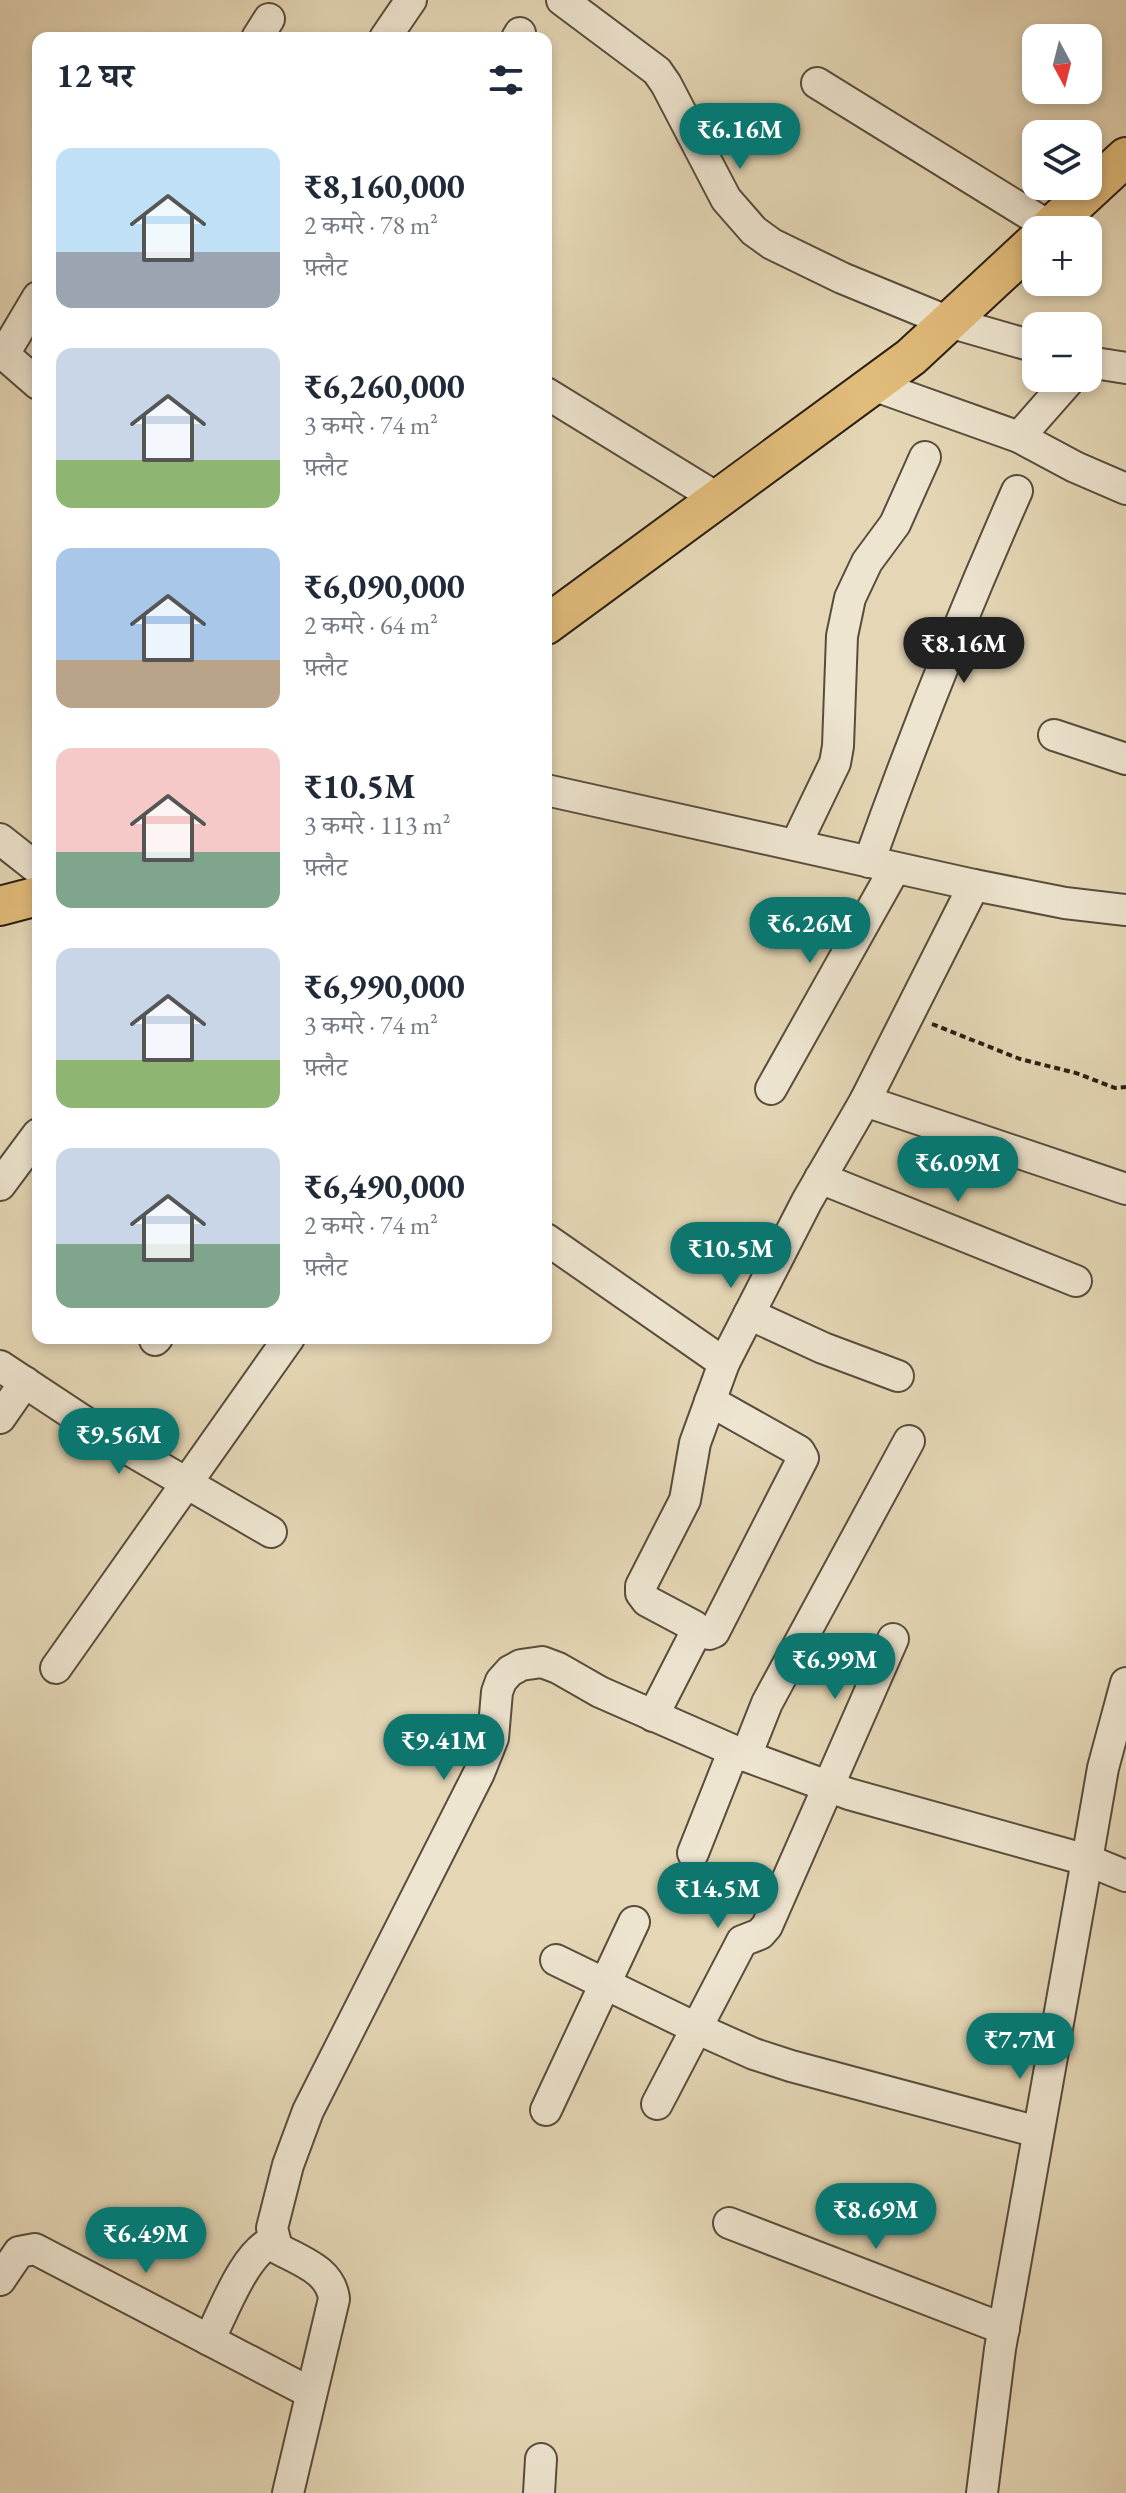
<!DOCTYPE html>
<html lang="hi">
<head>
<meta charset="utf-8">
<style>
  body { margin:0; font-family:"EB Garamond","Noto Serif Devanagari",serif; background:#f2f2f3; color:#1f2937; height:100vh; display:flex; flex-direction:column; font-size:30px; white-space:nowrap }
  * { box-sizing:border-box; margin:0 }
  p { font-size:26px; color:#747a83 }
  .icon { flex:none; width:44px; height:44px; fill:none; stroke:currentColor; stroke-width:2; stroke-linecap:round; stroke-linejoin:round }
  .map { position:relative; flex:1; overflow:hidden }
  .drawer { position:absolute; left:32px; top:32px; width:520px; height:1312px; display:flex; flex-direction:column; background:#fff; border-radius:16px; box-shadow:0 4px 12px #0003 }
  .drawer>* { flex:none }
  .needle { width:52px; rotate:173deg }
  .fabs { position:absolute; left:1022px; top:24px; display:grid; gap:16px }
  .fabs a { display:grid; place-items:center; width:80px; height:80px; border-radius:16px; background:#fff; box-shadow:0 4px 12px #0003; font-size:40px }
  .price { position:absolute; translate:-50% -68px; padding:0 18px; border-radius:28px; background:#0f766e; color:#fff; font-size:26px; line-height:52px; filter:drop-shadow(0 2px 4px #0008) }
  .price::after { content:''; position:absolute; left:50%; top:48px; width:24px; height:18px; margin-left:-12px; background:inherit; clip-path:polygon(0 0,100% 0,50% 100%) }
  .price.active { background:#222; color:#fff }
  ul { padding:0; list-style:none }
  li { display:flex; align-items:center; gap:24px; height:200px; padding:0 24px }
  li span { display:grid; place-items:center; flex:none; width:224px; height:160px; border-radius:16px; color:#555 }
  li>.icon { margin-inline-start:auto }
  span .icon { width:96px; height:96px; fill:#fffc; stroke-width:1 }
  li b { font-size:34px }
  h2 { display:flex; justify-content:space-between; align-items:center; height:96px; padding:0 24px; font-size:34px }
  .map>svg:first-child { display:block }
</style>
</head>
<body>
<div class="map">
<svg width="1126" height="2493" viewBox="0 0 1126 2493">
  <rect width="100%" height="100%" fill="#e5d7b6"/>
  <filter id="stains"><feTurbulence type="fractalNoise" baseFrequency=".0025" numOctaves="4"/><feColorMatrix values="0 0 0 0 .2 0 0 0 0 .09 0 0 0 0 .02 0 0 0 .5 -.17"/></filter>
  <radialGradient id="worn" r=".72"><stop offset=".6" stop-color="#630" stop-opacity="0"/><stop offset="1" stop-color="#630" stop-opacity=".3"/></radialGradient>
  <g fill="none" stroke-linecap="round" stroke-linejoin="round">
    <defs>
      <g id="minor">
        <polyline points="562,0 657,71 666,84 726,199 754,231 772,244 842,278 949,322 1036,347"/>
        <polyline points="257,38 269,19"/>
        <polyline points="385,38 411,0"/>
        <polyline points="517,38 520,33"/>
        <polyline points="817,83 1050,227"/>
        <polyline points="0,351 38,384"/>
        <polyline points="4,354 38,297"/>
        <polyline points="1088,362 1126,368"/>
        <polyline points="873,385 1019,437 1075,467 1126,489"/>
        <polyline points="546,393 717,498"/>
        <polyline points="1019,437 1071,378"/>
        <polyline points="1054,735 1126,759"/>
        <polyline points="546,790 974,885 1065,903 1126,910"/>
        <polyline points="0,839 38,869"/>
        <polyline points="796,844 835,763 838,746 842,636 850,598 867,562 895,524 925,457"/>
        <path d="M869 862C914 736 963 613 1017 491"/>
        <polyline points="771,1089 895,868"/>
        <polyline points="865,1101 1126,1189"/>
        <polyline points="820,1178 1076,1281"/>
        <polyline points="0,1185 38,1134"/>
        <polyline points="546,1239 724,1363"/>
        <polyline points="749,1314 823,1348 898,1376"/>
        <polyline points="155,1340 157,1338"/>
        <polyline points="0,1366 109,1438 271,1532"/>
        <polyline points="0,1418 25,1382"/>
        <polyline points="696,1631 709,1634 714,1632 803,1458 799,1451 710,1401"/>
        <polyline points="56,1668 289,1338"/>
        <polyline points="653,1716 696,1632 694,1626 647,1601 641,1593 641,1586 685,1500 695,1443 724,1363 807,1201 865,1101 974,885"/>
        <polyline points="746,1756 767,1703 909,1441"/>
        <polyline points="693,1853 733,1752"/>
        <polyline points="556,1960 698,2029 754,2054 791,2066 1038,2132"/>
        <polyline points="657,2104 742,1941 760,1934 767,1926 893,1639"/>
        <polyline points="546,2110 634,1922"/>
        <polyline points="729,2223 1004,2329"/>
        <polyline points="0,2280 19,2252 35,2249 311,2393"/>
        <path d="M209 2340C224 2311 244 2254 273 2241"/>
        <path d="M288 2493 334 2299C331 2270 300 2261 277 2248L272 2228 288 2165 308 2111 479 1773 493 1738 497 1692 501 1681 510 1671 521 1665 542 1662 558 1668 600 1692 746 1756 849 1794 1087 1860 1126 1876"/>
        <polyline points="539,2493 541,2459"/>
        <polyline points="982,2493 1000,2349 1087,1860 1103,1768 1126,1683"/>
      </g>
      <g id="major">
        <polyline points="1047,230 1126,157"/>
        <polyline points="546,625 911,357 1036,241"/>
        <polyline points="0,906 38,896"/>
      </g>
    </defs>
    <use href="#minor" stroke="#584d3c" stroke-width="34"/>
    <use href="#major" stroke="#291f13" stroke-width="42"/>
    <polyline stroke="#291f13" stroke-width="4" stroke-dasharray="6 4" stroke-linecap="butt" points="932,1024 1020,1059 1076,1073 1115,1088 1126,1087"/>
    <use href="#minor" stroke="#eee5d0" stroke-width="30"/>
    <use href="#major" stroke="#e2bc7b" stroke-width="38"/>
  </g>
  <rect width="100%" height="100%" filter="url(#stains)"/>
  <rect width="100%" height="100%" fill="url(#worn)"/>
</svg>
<div class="fabs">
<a><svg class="needle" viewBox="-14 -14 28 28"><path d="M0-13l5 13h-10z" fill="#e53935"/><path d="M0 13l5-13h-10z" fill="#747a83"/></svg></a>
<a><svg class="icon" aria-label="layers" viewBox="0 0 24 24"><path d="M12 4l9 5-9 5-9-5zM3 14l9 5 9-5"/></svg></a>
<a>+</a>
<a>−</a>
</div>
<b class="price" style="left:740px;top:171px">₹6.16M</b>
<b class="price active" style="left:964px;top:685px">₹8.16M</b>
<b class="price" style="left:810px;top:965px">₹6.26M</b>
<b class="price" style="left:958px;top:1204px">₹6.09M</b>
<b class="price" style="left:731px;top:1290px">₹10.5M</b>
<b class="price" style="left:119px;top:1476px">₹9.56M</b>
<b class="price" style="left:835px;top:1701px">₹6.99M</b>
<b class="price" style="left:444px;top:1782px">₹9.41M</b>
<b class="price" style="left:718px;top:1930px">₹14.5M</b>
<b class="price" style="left:1020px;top:2081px">₹7.7M</b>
<b class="price" style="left:876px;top:2251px">₹8.69M</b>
<b class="price" style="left:146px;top:2275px">₹6.49M</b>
<section class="drawer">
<h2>12 घर<svg class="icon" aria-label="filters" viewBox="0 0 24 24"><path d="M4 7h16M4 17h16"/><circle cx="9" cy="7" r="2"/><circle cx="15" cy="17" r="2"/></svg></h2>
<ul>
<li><span style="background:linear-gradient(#bfe0f5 65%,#9aa5b1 0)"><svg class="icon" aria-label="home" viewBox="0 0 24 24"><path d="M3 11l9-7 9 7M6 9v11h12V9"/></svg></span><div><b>₹8,160,000</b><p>2 कमरे · 78 m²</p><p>फ़्लैट</p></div></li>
<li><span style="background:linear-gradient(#c9d6e8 70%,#8fb573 0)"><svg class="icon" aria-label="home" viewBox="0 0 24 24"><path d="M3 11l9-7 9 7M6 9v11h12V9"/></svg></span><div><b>₹6,260,000</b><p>3 कमरे · 74 m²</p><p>फ़्लैट</p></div></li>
<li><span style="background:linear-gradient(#a9c7e8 70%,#b9a48a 0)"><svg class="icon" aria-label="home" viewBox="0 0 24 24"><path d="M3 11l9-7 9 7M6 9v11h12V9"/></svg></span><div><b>₹6,090,000</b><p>2 कमरे · 64 m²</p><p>फ़्लैट</p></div></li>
<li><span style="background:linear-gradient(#f6c9c9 65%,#7fa58c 0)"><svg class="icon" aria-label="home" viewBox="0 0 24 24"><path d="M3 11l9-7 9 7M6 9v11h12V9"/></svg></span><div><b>₹10.5M</b><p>3 कमरे · 113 m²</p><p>फ़्लैट</p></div></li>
<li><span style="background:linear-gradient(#c9d6e8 70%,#8fb573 0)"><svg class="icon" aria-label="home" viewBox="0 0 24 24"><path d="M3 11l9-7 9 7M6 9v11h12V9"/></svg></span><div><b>₹6,990,000</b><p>3 कमरे · 74 m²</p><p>फ़्लैट</p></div></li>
<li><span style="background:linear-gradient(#c9d6e8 60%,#7fa58c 0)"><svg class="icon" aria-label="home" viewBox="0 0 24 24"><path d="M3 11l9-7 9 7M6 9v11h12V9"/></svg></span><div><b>₹6,490,000</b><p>2 कमरे · 74 m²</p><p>फ़्लैट</p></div></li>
</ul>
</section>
</div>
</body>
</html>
